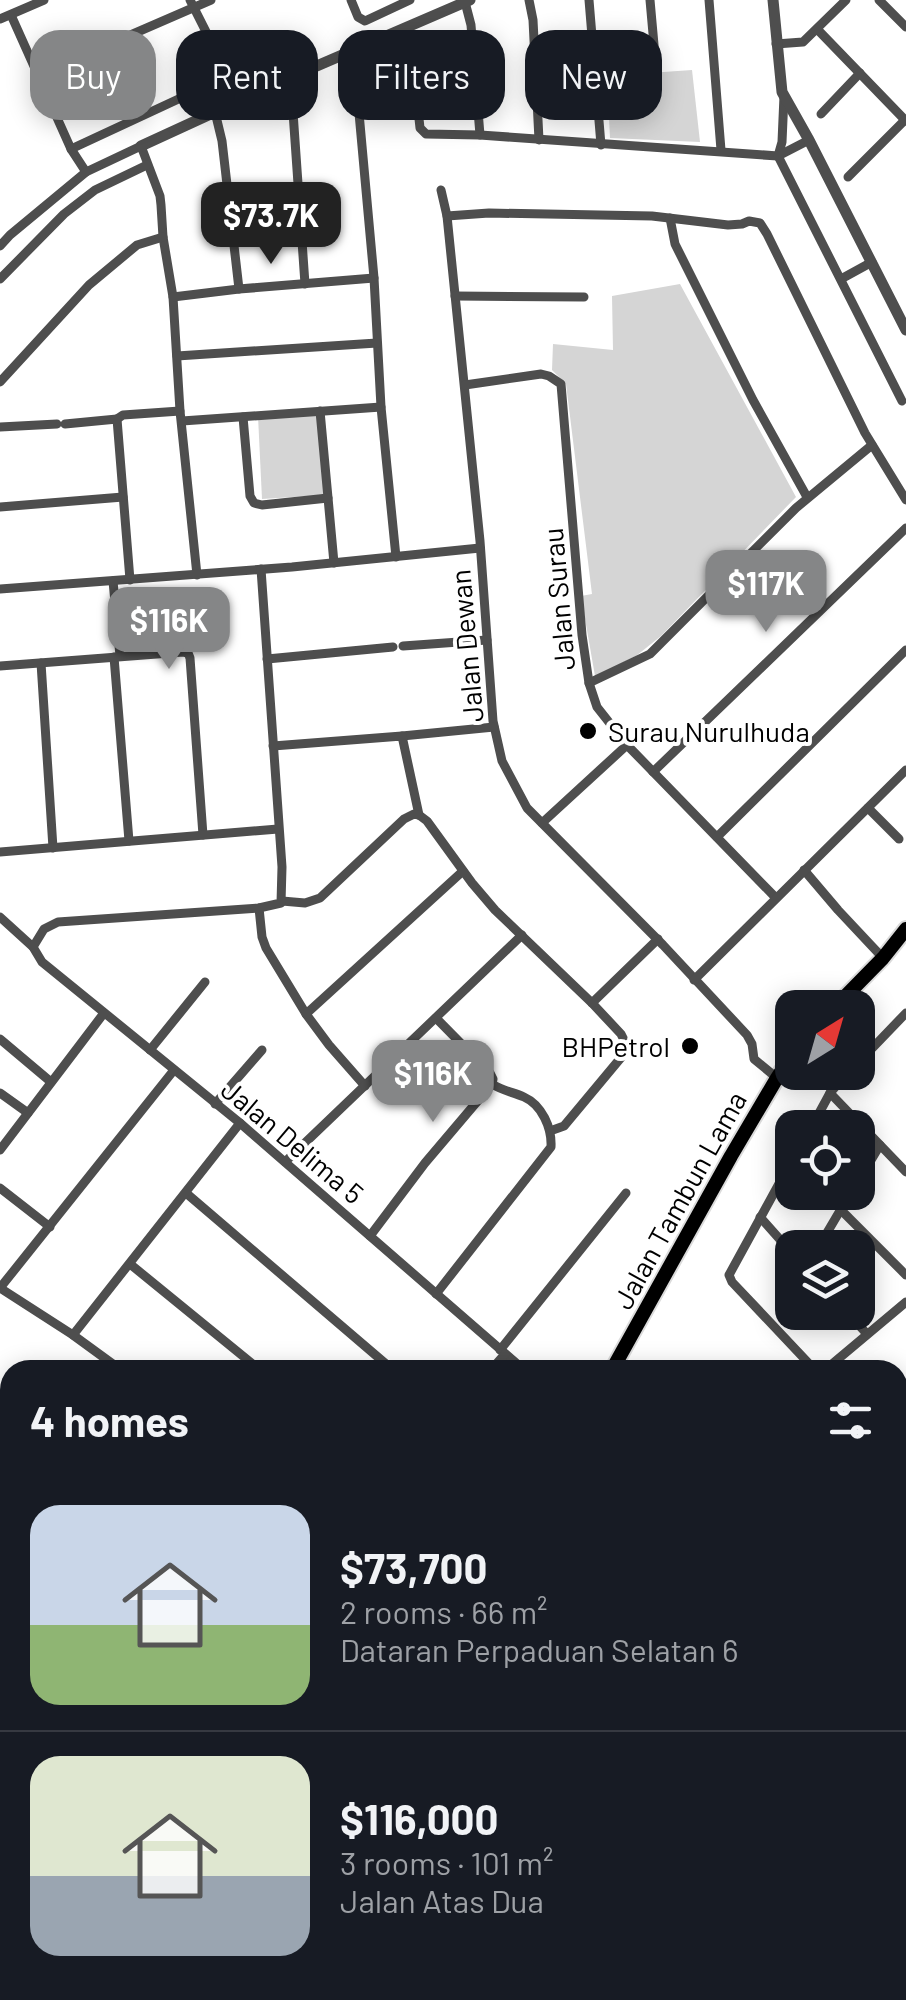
<!DOCTYPE html>
<html lang="en">
<head>
<meta charset="utf-8">
<style>
  body { margin:0; font-family:Barlow,sans-serif; background:#20242c; color:#f1f3f6; height:100vh; display:flex; flex-direction:column; font-size:38px; white-space:nowrap }
  * { box-sizing:border-box; margin:0 }
  p { font-size:32px; color:#9ea1a6 }
  .icon { flex:none; width:55px; height:55px; fill:none; stroke:currentColor; stroke-width:2; stroke-linecap:round; stroke-linejoin:round }
  .map { position:relative; flex:1; overflow:hidden }
  .drawer { position:absolute; left:0px; top:1360px; width:908px; height:640px; display:flex; flex-direction:column; background:#171b24; border-radius:30px 30px 0 0; box-shadow:0 5px 25px #0003 }
  .drawer>* { flex:none }
  .banner { position:absolute; left:30px; top:30px; width:848px; height:90px; display:flex; gap:20px }
  .needle { width:65px; rotate:37deg }
  .tools { position:absolute; left:775px; top:990px; display:grid; gap:20px }
  .tools a { display:grid; place-items:center; width:100px; height:100px; border-radius:20px; background:#171b24; box-shadow:0 5px 25px #0003; font-size:50px }
  .price { position:absolute; translate:-50% -85px; padding:0 22px; border-radius:20px; background:#858687; color:#fff; font-size:32px; line-height:65px; filter:drop-shadow(0 2px 5px #0008) }
  .price::after { content:''; position:absolute; left:50%; top:60px; width:30px; height:22px; margin-left:-15px; background:inherit; clip-path:polygon(0 0,100% 0,50% 100%) }
  .price.current { background:#222; color:#fff }
  ul { padding:0; list-style:none }
  li { display:flex; align-items:center; gap:30px; height:250px; padding:0 30px }
  li+li { border-top:2px solid #363941 }
  li span { display:grid; place-items:center; flex:none; width:280px; height:200px; border-radius:30px; color:#555 }
  li>.icon { margin-inline-start:auto }
  span .icon { width:120px; height:120px; fill:#fffc; stroke-width:1 }
  li b { font-size:42px }
  h2 { display:flex; justify-content:space-between; align-items:center; height:120px; padding:0 30px; font-size:42px }
  .pill { padding:0 35px; border-radius:30px; background:#171b24; box-shadow:0 5px 25px #0003; font-size:35px; line-height:90px }
  .pill.current { background:#858687; color:#fff }
  .map>svg:first-child { display:block }
</style>
</head>
<body>
<div class="map">
<svg width="906" height="2000" viewBox="0 0 906 2000">
  <rect width="100%" height="100%" fill="#fff"/>
  <g fill="#d5d5d5">
    <polygon points="692,70 700,142 610,138 607,76"/>
    <polygon points="680,284 796,497 661,636 636,656 595,676 581,596 592,594 566,384 552,370 553,344 613,350 612,296"/>
    <polygon points="319,413 325,495 262,499 258,416"/>
    <polygon points="898,1465 906,1472 906,1665 898,1646"/>
  </g>
  <g fill="none" stroke-linecap="round" stroke-linejoin="round">
    <defs>
      <g id="primary">
        <polyline points="834,1008 883,958 906,929"/>
        <polyline points="612,1370 731,1156 777,1078 792,1055"/>
        <polyline points="898,1429 906,1422"/>
        <polyline points="0,1605 10,1605"/>
        <polyline points="0,1625 10,1624"/>
      </g>
    </defs>
    <use href="#primary" stroke="#dbdbdb" stroke-width="18"/>
    <g stroke="#4e4e4e" stroke-width="9">
      <polyline points="190,0 240,99"/>
      <polyline points="351,0 358,17 365,21 410,0"/>
      <polyline points="529,0 533,20 539,140"/>
      <polyline points="589,0 601,145"/>
      <polyline points="650,0 655,56"/>
      <polyline points="709,0 721,150"/>
      <polyline points="879,0 906,27"/>
      <polyline points="465,2 471,25 480,135"/>
      <polyline points="11,15 71,149 86,172"/>
      <polyline points="0,19 44,0"/>
      <polyline points="409,26 420,128 426,134 480,135 778,156 782,142 784,96"/>
      <polyline points="817,29 906,121"/>
      <polyline points="776,44 803,42 846,0"/>
      <polyline points="346,53 357,91 374,278 381,407 396,557"/>
      <polyline points="36,76 211,0"/>
      <polyline points="280,81 293,112 305,284"/>
      <polyline points="215,112 222,141 239,289"/>
      <polyline points="821,114 860,73"/>
      <polyline points="809,140 778,156 902,401"/>
      <polyline points="71,149 228,76"/>
      <polyline points="848,177 905,120"/>
      <polyline points="441,190 447,216 480,541 493,721 502,761 527,808 663,945 747,1035 752,1044 754,1059 777,1078"/>
      <polyline points="447,216 489,213 652,216 728,225 742,224 749,221 760,223 767,234 865,433 906,500"/>
      <polyline points="670,218 675,244 753,400 807,497"/>
      <polyline points="0,246 10,235 86,172 141,146 160,196 161,205 163,237 173,297 180,411 197,575"/>
      <polyline points="0,279 64,214 95,190 147,165"/>
      <polyline points="841,279 872,262"/>
      <polyline points="455,296 584,297"/>
      <polyline points="173,297 239,289 374,278"/>
      <polyline points="177,356 377,343"/>
      <polyline points="0,382 89,285 137,245 163,237"/>
      <polyline points="465,385 541,374 549,376 561,384 582,635 589,683 597,707 627,745 776,898"/>
      <polyline points="320,411 334,563"/>
      <polyline points="243,417 250,496 254,503 262,505 328,498"/>
      <polyline points="117,419 123,415 180,411"/>
      <polyline points="182,421 381,407"/>
      <polyline points="65,424 117,419 130,580"/>
      <polyline points="0,427 57,424"/>
      <polyline points="0,507 123,497"/>
      <polyline points="113,581 120,656"/>
      <polyline points="0,589 292,567 480,548"/>
      <polyline points="403,646 487,640"/>
      <polyline points="114,657 129,841"/>
      <polyline points="267,659 393,647"/>
      <polyline points="41,663 53,848"/>
      <polyline points="0,666 183,652 188,653 190,658 203,835"/>
      <polyline points="589,683 650,654 796,508 872,445"/>
      <polyline points="402,736 494,727"/>
      <polyline points="273,746 402,736 419,815"/>
      <polyline points="653,772 906,528"/>
      <polyline points="868,808 899,839"/>
      <polyline points="419,815 427,821 472,883 495,910 592,1003 621,1034 626,1044 624,1054 564,1126 550,1131"/>
      <polyline points="542,823 627,745"/>
      <polyline points="717,837 906,650"/>
      <polyline points="0,852 278,829"/>
      <polyline points="804,870 838,910 883,958"/>
      <polyline points="282,901 305,903 320,898 404,819 414,814 419,815"/>
      <polyline points="259,908 262,937 266,948 306,1014 329,1045 365,1086"/>
      <polyline points="0,917 33,947 42,962 240,1123 524,1370"/>
      <polyline points="33,947 44,929 58,922 259,908 281,903 282,867 261,569"/>
      <polyline points="694,980 906,770"/>
      <polyline points="592,1003 658,939"/>
      <polyline points="306,1014 463,871"/>
      <polyline points="0,1039 51,1082"/>
      <polyline points="150,1050 205,982"/>
      <polyline points="858,1063 906,1013"/>
      <polyline points="0,1093 28,1113"/>
      <polyline points="830,1093 906,1172"/>
      <polyline points="215,1104 262,1050"/>
      <polyline points="811,1128 830,1093 848,1072"/>
      <polyline points="0,1150 104,1013"/>
      <polyline points="792,1160 729,1275 732,1282 815,1370"/>
      <polyline points="285,1162 522,935"/>
      <polyline points="858,1182 880,1145"/>
      <polyline points="0,1188 50,1227"/>
      <polyline points="186,1193 393,1370"/>
      <polyline points="841,1210 906,1275"/>
      <polyline points="760,1217 792,1253"/>
      <polyline points="370,1236 425,1163 492,1084 493,1079 490,1073 436,1018"/>
      <polyline points="818,1248 851,1192"/>
      <polyline points="130,1264 260,1370"/>
      <polyline points="0,1288 174,1070"/>
      <polyline points="0,1288 73,1335 121,1370"/>
      <path d="M436 1294 551 1147C552 1128 542 1105 524 1097 513 1092 503 1091 492 1084"/>
      <polyline points="847,1312 867,1334"/>
      <polyline points="73,1335 240,1123"/>
      <polyline points="500,1350 626,1193"/>
      <polyline points="491,1370 505,1354"/>
      <polyline points="825,1370 906,1302"/>
      <polyline points="1,1396 10,1457"/>
      <polyline points="0,1579 10,1577"/>
      <polyline points="0,1659 10,1659"/>
      <polyline points="0,1806 10,1822"/>
      <polyline points="137,1990 143,2000"/>
      <polyline points="233,1990 239,2000"/>
      <polyline points="310,1990 316,2000"/>
      <polyline points="388,1990 394,2000"/>
      <polyline points="470,1990 476,2000"/>
      <polyline points="550,1990 556,2000"/>
      <polyline points="627,1990 633,2000"/>
      <polyline points="707,1990 714,2000"/>
      <polyline points="787,1990 793,2000"/>
      <polyline points="841,2000 851,1990"/>
    </g>
    <g stroke="#4e4e4e" stroke-width="11">
      <polyline points="773,0 782,92 809,140 906,330"/>
      <polyline points="141,146 215,112 240,99 470,0"/>
    </g>
    <g stroke="#1b1b1b" stroke-width="12">
      <polyline points="898,1668 906,1687"/>
      <polyline points="898,1700 906,1719"/>
      <polyline points="0,1859 10,1875"/>
      <polyline points="0,1882 10,1898"/>
      <polyline points="898,1941 906,1916"/>
      <polyline points="898,1971 906,1957"/>
      <polyline points="82,1990 91,2000"/>
      <polyline points="97,1990 107,2000"/>
      <polyline points="864,2000 872,1990"/>
      <polyline points="878,2000 886,1990"/>
    </g>
    <use href="#primary" stroke="#000" stroke-width="14"/>
  </g>
  <g fill="#000" stroke="#fff" stroke-width="4">
    <circle cx="588" cy="731" r="10"/>
    <circle cx="690" cy="1046" r="10"/>
  </g>
  <g text-anchor="middle" dominant-baseline="central" stroke-width="8" stroke-linejoin="round" paint-order="stroke">
    <g font-size="28" fill="#000" stroke="#fff">
      <text transform="translate(558 599) rotate(-95)">Jalan Surau</text>
      <text transform="translate(466 646) rotate(-95)">Jalan Dewan</text>
      <text transform="translate(293 1141) rotate(40)">Jalan Delima 5</text>
      <text transform="translate(679 1200) rotate(-61)">Jalan Tambun Lama</text>
    </g>
    <g font-size="28" fill="#000" stroke="#fff" text-anchor="start">
      <text x="608" y="731">Surau Nurulhuda</text>
      <text x="670" y="1046" text-anchor="end">BHPetrol</text>
    </g>
  </g>
</svg>
<div class="tools">
<a><svg class="needle" viewBox="-14 -14 28 28"><path d="M0-13l5 13h-10z" fill="#e53935"/><path d="M0 13l5-13h-10z" fill="#9ea1a6"/></svg></a>
<a><svg class="icon" aria-label="locate" viewBox="0 0 24 24"><circle cx="12" cy="12" r="6"/><path d="M12 2v4M12 18v4M2 12h4M18 12h4"/></svg></a>
<a><svg class="icon" aria-label="layers" viewBox="0 0 24 24"><path d="M12 4l9 5-9 5-9-5zM3 14l9 5 9-5"/></svg></a>
</div>
<b class="price current" style="left:271px;top:267px">$73.7K</b>
<b class="price" style="left:766px;top:635px">$117K</b>
<b class="price" style="left:169px;top:672px">$116K</b>
<b class="price" style="left:433px;top:1125px">$116K</b>
<div class="banner">
<a class="pill current">Buy</a>
<a class="pill">Rent</a>
<a class="pill">Filters</a>
<a class="pill">New</a>
</div>
<section class="drawer">
<h2>4 homes<svg class="icon" aria-label="filters" viewBox="0 0 24 24"><path d="M4 7h16M4 17h16"/><circle cx="9" cy="7" r="2"/><circle cx="15" cy="17" r="2"/></svg></h2>
<ul>
<li><span style="background:linear-gradient(#c9d6e8 60%,#8fb573 0)"><svg class="icon" aria-label="home" viewBox="0 0 24 24"><path d="M3 11l9-7 9 7M6 9v11h12V9"/></svg></span><div><b>$73,700</b><p>2 rooms · 66 m²</p><p>Dataran Perpaduan Selatan 6</p></div></li>
<li><span style="background:linear-gradient(#dfe7d0 60%,#9aa5b1 0)"><svg class="icon" aria-label="home" viewBox="0 0 24 24"><path d="M3 11l9-7 9 7M6 9v11h12V9"/></svg></span><div><b>$116,000</b><p>3 rooms · 101 m²</p><p>Jalan Atas Dua</p></div></li>
</ul>
</section>
</div>
</body>
</html>
